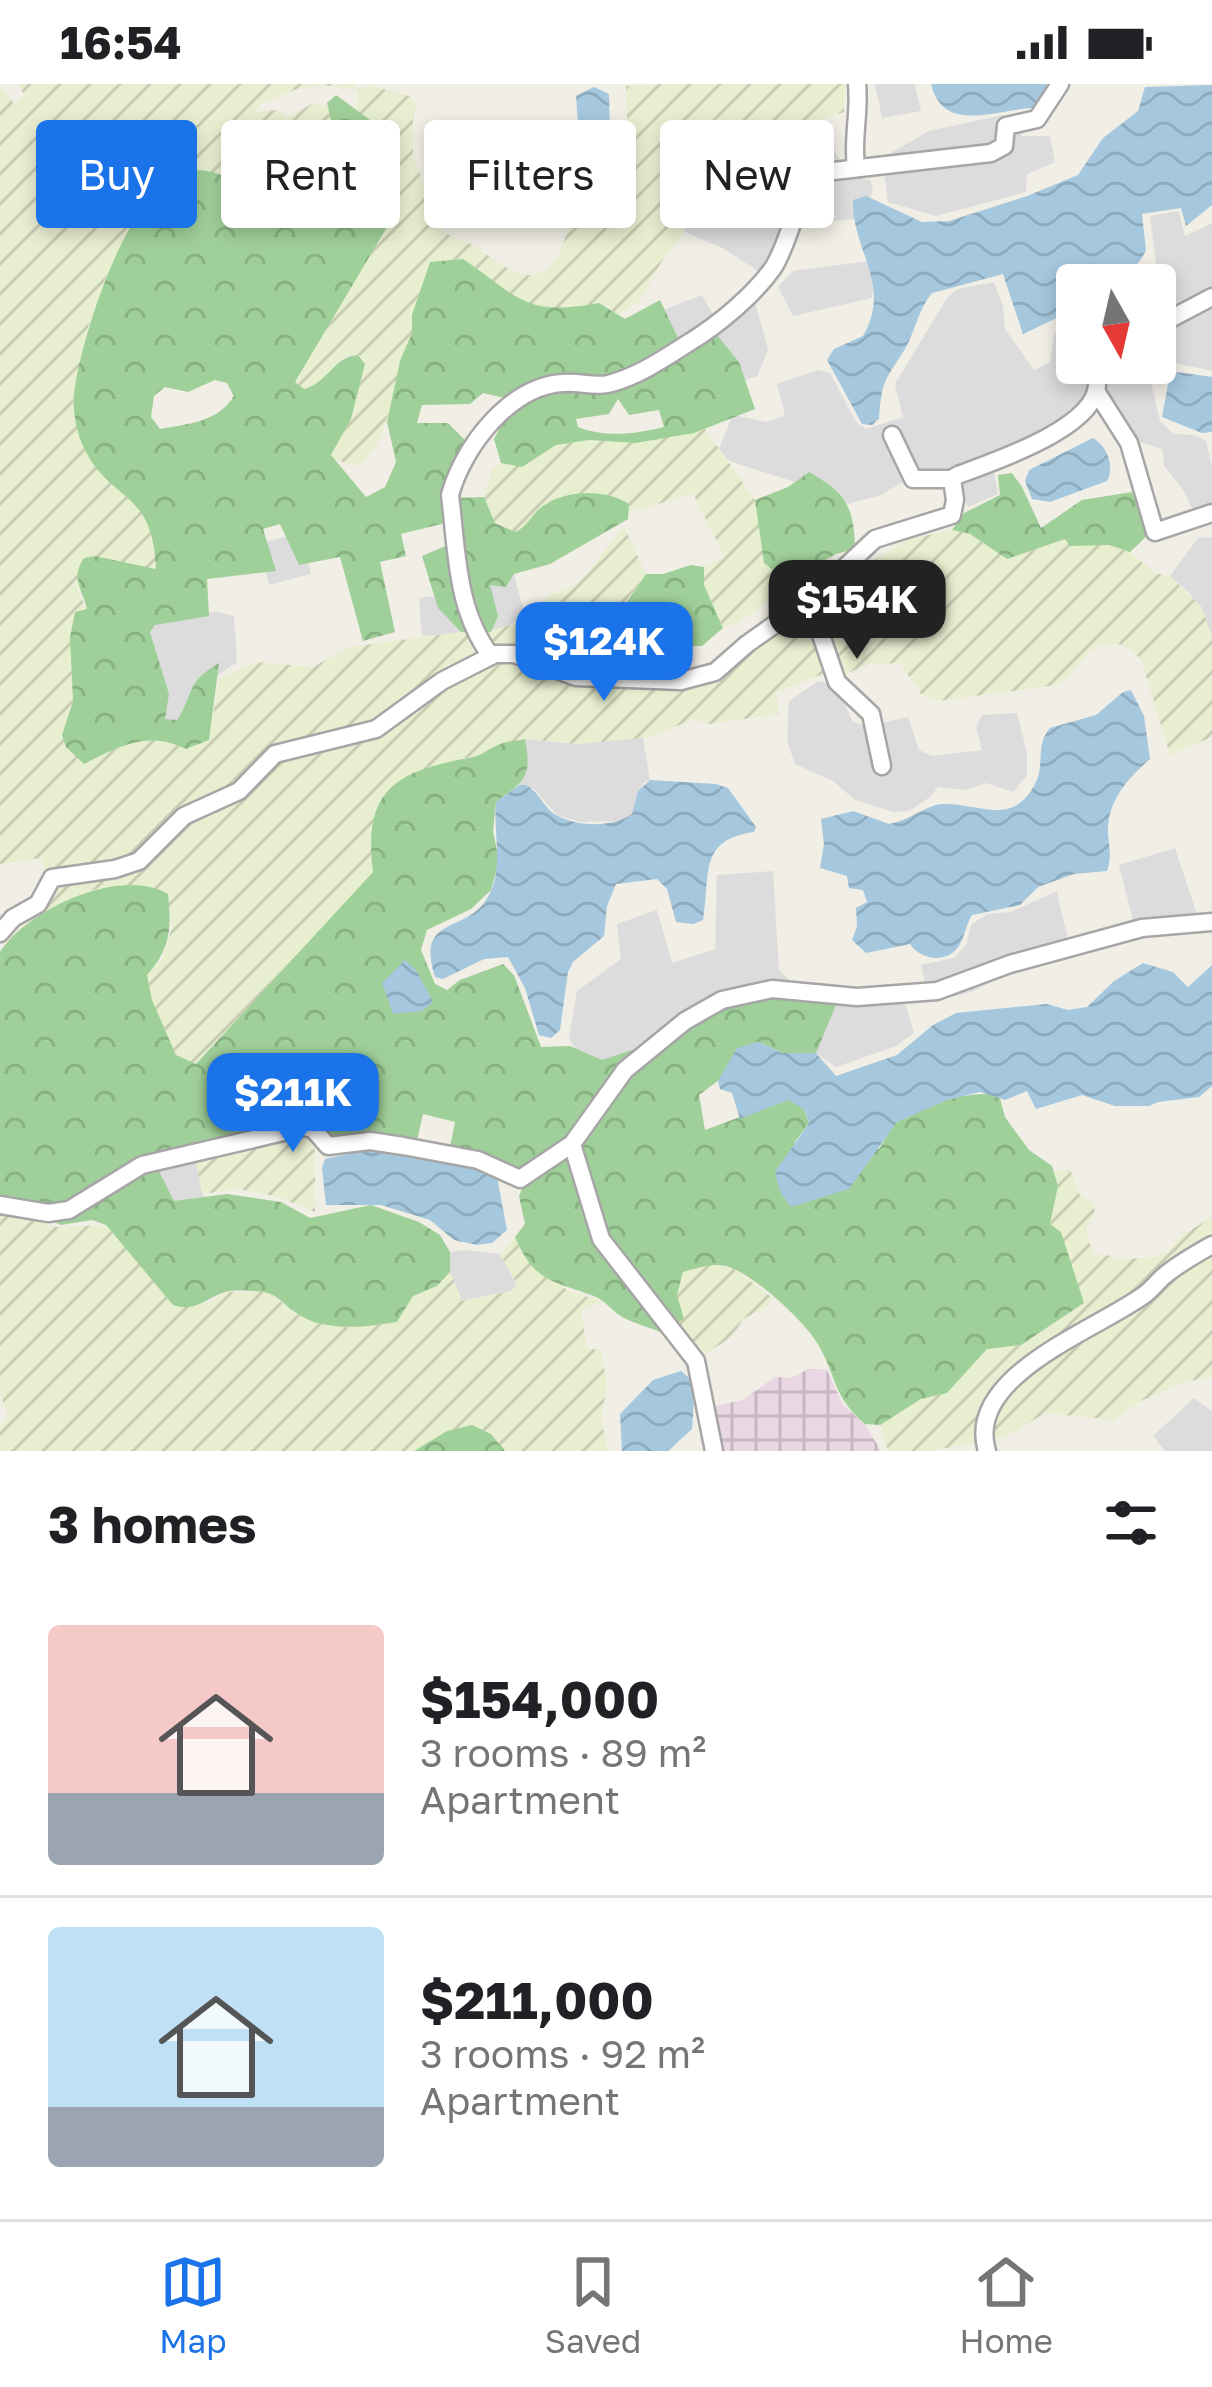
<!DOCTYPE html>
<html lang="en">
<head>
<meta charset="utf-8">
<style>
  body { margin:0; font-family:"Golos Text",sans-serif; background:#f6f6f6; color:#202124; height:100vh; display:flex; flex-direction:column; font-size:45px; white-space:nowrap }
  * { box-sizing:border-box; margin:0 }
  p { font-size:39px; color:#757577 }
  .icon { flex:none; width:66px; height:66px; fill:none; stroke:currentColor; stroke-width:2; stroke-linecap:round; stroke-linejoin:round }
  .map { position:relative; height:1367px; overflow:hidden }
  .drawer { display:flex; flex-direction:column; background:#fff; flex:1 }
  .drawer>* { flex:none }
  .top-card { position:absolute; left:36px; top:36px; width:1140px; height:108px; display:flex; gap:24px }
  .needle { width:78px; rotate:172deg }
  .buttons { position:absolute; left:1056px; top:180px; display:grid; gap:24px }
  .buttons a { display:grid; place-items:center; width:120px; height:120px; border-radius:12px; background:#fff; box-shadow:0 6px 18px #0003; font-size:60px }
  .price { position:absolute; translate:-50% -102px; padding:0 27px; border-radius:24px; background:#1a73e8; color:#fff; font-size:39px; line-height:78px; filter:drop-shadow(0 3px 6px #0008) }
  .price::after { content:''; position:absolute; left:50%; top:72px; width:36px; height:27px; margin-left:-18px; background:inherit; clip-path:polygon(0 0,100% 0,50% 100%) }
  .price.active { background:#222; color:#fff }
  ul { padding:0; list-style:none }
  li { display:flex; align-items:center; gap:36px; height:300px; padding:0 48px }
  li+li { border-top:3px solid #e0e0e0 }
  li span { display:grid; place-items:center; flex:none; width:336px; height:240px; border-radius:12px; color:#555 }
  li>.icon { margin-inline-start:auto }
  span .icon { width:144px; height:144px; fill:#fffc; stroke-width:1 }
  li b { font-size:51px }
  h2 { display:flex; justify-content:space-between; align-items:center; height:144px; padding:0 48px; font-size:51px }
  .chip { padding:0 42px; border-radius:12px; background:#fff; box-shadow:0 6px 18px #0003; font-size:42px; line-height:108px }
  .chip.active { background:#1a73e8; color:#fff }
  .status { display:flex; justify-content:space-between; align-items:center; height:84px; padding:0 60px; background:#fff; direction:ltr }
  .status svg { height:33px; fill:currentColor }
  .tabs { display:flex; justify-content:space-around; align-items:center; height:168px; border-top:3px solid #e0e0e0; background:#fff; font-size:33px; color:#757577 }
  .tabs a { display:grid; justify-items:center; gap:6px }
  .tabs .active { color:#1a73e8 }
  .map>svg:first-child { display:block }
</style>
</head>
<body>
<div class="status"><b>16:54</b><svg viewBox="0 0 49 12"><path d="M0 12V9h3v3zM5 12V6h3v6zM10 12V3h3v9zM15 12V0h3v12zM26 1h20v11H26zM47 4h2v5h-2z"/></svg></div>
<div class="map">
<svg width="1212" height="1367" viewBox="0 0 1212 1367">
  <defs>
    <pattern id="industrial-grid" width="8" height="8" patternUnits="userSpaceOnUse" patternTransform="scale(3)"><rect width="8" height="8" fill="#e9d7e3"/><path d="M0 4h8M4 0v8" fill="none" stroke="#c7b8c2"/></pattern>
    <pattern id="farmland-furrows" width="10" height="10" patternUnits="userSpaceOnUse" patternTransform="scale(3)"><rect width="10" height="10" fill="#e8efd0"/><path d="M-1 1l2-2M0 10L10 0M9 11l2-2" fill="none" stroke="#c7ccb2"/></pattern>
    <pattern id="forest-crowns" width="20" height="18" patternUnits="userSpaceOnUse" patternTransform="scale(3)"><rect width="20" height="18" fill="#a0d099"/><path d="M2 6a3 3 0 1 1 6 0M12 15a3 3 0 1 1 6 0" fill="none" stroke="#89b283"/></pattern>
    <pattern id="water-waves" width="16" height="10" patternUnits="userSpaceOnUse" patternTransform="scale(3)"><rect width="16" height="10" fill="#a5c8de"/><path d="M0 5q4-4 8 0t8 0" fill="none" stroke="#8eabbe"/></pattern>
  </defs>
  <rect width="100%" height="100%" fill="#f0eee5"/>
  <g fill="#dddcdc">
    <polygon points="875,0 915,0 921,27 882,34"/>
    <polygon points="1003,31 1022,52 1050,52 1055,78 1027,90 1026,108 936,132 888,118 882,74 929,47"/>
    <polygon points="818,57 832,61 846,90 870,96 873,106 870,114 865,113 852,123 855,135 824,138 819,106 794,85"/>
    <polygon points="722,110 725,130 756,141 763,129 785,129 794,164 770,195 724,165 685,148 686,116"/>
    <polygon points="1179,127 1185,152 1212,139 1212,287 1155,275 1155,201 1136,201 1157,189 1150,132"/>
    <polygon points="869,177 874,196 872,214 793,232 778,203 793,187"/>
    <polygon points="994,198 1003,222 1005,245 1034,286 1050,278 1054,249 1077,237 1077,279 1153,279 1149,290 1160,337 1174,350 1193,351 1206,357 1212,383 1212,439 1200,442 1184,407 1164,382 1162,365 1136,357 1110,310 1069,328 994,388 998,410 968,423 957,400 920,388 914,372 901,381 903,398 881,411 848,420 795,398 729,377 719,364 733,331 767,338 785,332 777,300 818,286 830,289 856,338 866,345 903,333 895,300 947,214 958,205"/>
    <polygon points="702,211 714,232 755,218 768,266 757,292 726,303 684,273 653,230"/>
    <polygon points="298,450 311,490 269,501 259,459"/>
    <polygon points="1212,453 1212,553 1191,510 1170,492 1198,454"/>
    <polygon points="513,487 525,532 499,547 422,552 419,514 453,510"/>
    <polygon points="219,528 234,532 237,578 207,599 189,637 147,640 142,532"/>
    <polygon points="818,597 835,601 853,638 869,642 908,633 919,666 932,672 982,666 976,643 982,631 1017,629 1027,668 1027,691 1013,708 986,699 965,706 938,703 930,713 909,727 894,728 855,716 833,697 795,680 787,657 789,617"/>
    <polygon points="643,653 650,696 643,699 632,730 621,737 580,738 557,731 534,705 519,701 525,655 579,660"/>
    <polygon points="1175,764 1202,845 1137,852 1119,781"/>
    <polygon points="773,787 779,886 795,901 691,991 585,986 569,953 577,907 621,875 617,840 657,826 672,879 715,865 717,791"/>
    <polygon points="1057,807 1072,874 1003,891 972,908 929,918 921,881 954,874 966,861 971,841 987,830 1011,828"/>
    <polygon points="903,912 914,949 896,962 836,983 807,963 823,915"/>
    <polygon points="195,1074 206,1122 161,1128 149,1085"/>
    <polygon points="464,1166 500,1170 517,1201 511,1207 462,1217 450,1188 450,1168"/>
    <polygon points="1194,1314 1212,1327 1212,1367 1165,1367 1153,1352"/>
  </g>
  <polygon fill="url(#industrial-grid)" points="809,1285 827,1286 843,1321 865,1340 881,1367 721,1367 711,1323 743,1316 775,1293 790,1294"/>
  <g fill="url(#farmland-furrows)">
    <polygon points="19,0 355,0 354,5 322,1 294,6 260,20 254,28 277,26 288,33 314,19 328,22 336,58 318,74 305,108 284,118 257,119 244,104 144,119 105,195 86,249 73,316 83,363 107,394 138,421 155,451 156,486 132,479 77,505 87,526 70,553 75,593 73,617 66,633 128,657 167,656 186,665 209,656 219,595 256,578 313,583 350,563 461,548 466,548 480,572 386,634 292,658 239,701 130,776 46,791 41,774 0,780 0,6 4,5 14,20 24,11"/>
    <polygon points="661,0 845,0 844,28 814,39 790,70 757,141 724,130 722,110 735,82 740,45 729,35 710,36 699,58 701,74 687,103 685,148 664,173 640,217 616,231 608,222 548,225 518,218 463,175 430,178 412,231 412,249 400,277 396,308 378,359 360,382 335,376 331,371 351,334 365,280 359,271 351,271 343,273 316,302 304,305 295,298 393,133 375,62 380,44 357,27 357,4 371,2 410,12 416,21 412,43 413,73 444,149 471,160 512,187 532,192 547,186 557,175 567,149 578,136 588,130 606,129 622,115 633,70 628,62 626,2"/>
    <polygon points="705,345 755,416 764,479 787,497 768,518 735,540 723,544 704,501 704,483 725,473 693,410 629,428 629,420 588,408 563,413 544,421 526,443 515,448 495,438 484,413 492,387 501,379 522,382 556,361 589,356 636,359"/>
    <polygon points="624,443 646,490 620,526 656,548 653,591 573,587 493,564 483,548 512,541 549,512 579,499"/>
    <polygon points="952,446 970,450 1007,475 1065,455 1109,461 1130,468 1155,489 1170,492 1201,522 1212,553 1212,653 1170,671 1142,578 1134,567 1119,560 1102,560 1089,567 1066,596 1057,601 937,617 921,610 900,579 869,580 838,593 826,546 853,532 847,492 910,455"/>
    <polygon points="834,499 850,517 819,544 826,589 776,608 779,630 708,640 693,635 651,653 579,660 525,655 499,660 480,672 458,675 370,760 374,788 196,980 176,971 152,916 147,891 163,874 172,843 168,810 96,805 45,827 51,801 138,784 154,777 183,740 281,672 349,659 486,581 509,575 571,596 713,596 727,589 735,572"/>
    <polygon points="309,1048 315,1067 315,1128 279,1113 239,1105 202,1110 195,1074"/>
    <polygon points="1070,1085 1079,1110 1093,1119 1095,1129 1087,1141 1087,1153 1095,1172 1104,1170 1120,1176 1153,1173 1170,1166 1181,1152 1212,1133 1212,1294 1186,1297 1141,1317 1113,1336 1045,1329 1007,1352 931,1367 888,1367 880,1341 921,1315 947,1309 988,1264 1022,1261 1084,1220 1050,1141 1058,1102 1054,1087"/>
    <polygon points="0,1124 55,1143 106,1141 173,1221 210,1218 226,1208 269,1208 296,1230 348,1243 397,1238 413,1212 437,1202 450,1188 462,1217 512,1207 517,1200 500,1170 515,1153 523,1170 568,1207 604,1218 581,1226 587,1265 601,1266 607,1301 601,1335 608,1367 505,1367 491,1350 447,1347 414,1367 0,1367 0,1345 8,1332 0,1308"/>
    <polygon points="712,1180 732,1184 773,1214 766,1223 743,1235 732,1253 698,1274 674,1240 677,1211 683,1188"/>
  </g>
  <g fill="url(#forest-crowns)" fill-rule="evenodd">
    <path d="M336 11 381 44 375 63 393 133 295 298 304 305C328 299 334 272 358 271L365 280 351 335 331 371 366 413 385 403 396 378 387 338 400 277 412 249V231L430 178 463 175C519 213 524 233 599 219L625 235 660 216 679 256 716 250 739 278 755 325 694 349 636 359 589 356 556 361 522 383 501 379 494 355 502 340 527 319 483 309 470 320 422 321 417 339H448L469 360 455 414 484 413 495 439 515 448C529 442 531 430 543 422 567 405 606 405 629 420L628 435 550 480 514 490 506 503 490 501 498 532 491 548H461L438 524 422 472 450 460 445 439 401 450 406 472 380 478 395 548 363 557 340 473 299 481 280 440 263 445 276 487 207 495 209 532 155 541 150 548 169 610 165 635 177 636C194 611 185 598 219 579L209 656 186 665C148 646 119 662 84 680L66 663 62 651 73 617 70 553 75 528 87 525C83 506 70 494 84 474L95 472 156 485C153 404 111 420 84 364 77 351 72 324 74 310 80 257 125 114 177 91 208 77 238 96 257 119L284 118 305 108 318 74 336 58 327 19ZM215 296 227 299 234 312C218 338 188 340 160 345L151 333 154 312 165 303 188 308ZM618 315 629 331 659 326 664 343C636 350 606 354 578 343L576 335 609 330Z"/>
    <path d="M809 388C846 409 854 422 855 465L836 470 787 497 764 479 755 416 788 403Z"/>
    <polygon points="1012,389 1022,403 1041,444 1082,416 1132,408 1150,449 1130,468 1109,461 1070,462 1065,455 1007,475 970,450 952,446 964,429 1000,411 998,391"/>
    <polygon points="691,481 704,483 704,501 723,544 702,562 679,562 618,531 646,490 663,490"/>
    <path d="M525 655C532 693 526 696 496 718L493 747 499 777 491 806 471 825 427 846 421 866 435 900 447 906 460 896 503 880 514 891 541 963 570 962 602 976 632 966 664 965 698 936 736 918 782 912 836 921 816 969H783L758 958 719 996 699 1011 705 1046 788 1015 804 1025 809 1039 794 1059 879 1065C884 1058 889 1046 895 1040 915 1020 973 1006 999 1011L1005 1033 1029 1066 1052 1082 1058 1102 1050 1140 1061 1148 1084 1219 1021 1261 987 1265 947 1309 921 1315 880 1341 865 1340C832 1311 838 1296 819 1262 806 1238 754 1191 729 1183 713 1178 699 1184 683 1188L677 1211 684 1235 660 1248C649 1243 636 1240 624 1234 613 1229 606 1216 594 1212 553 1197 534 1198 515 1153L525 1140 519 1112 525 1098 449 1068 455 1038 423 1030 416 1061 336 1056 317 1043 153 1075 174 1117 227 1110 281 1118 310 1134 371 1121 419 1138 440 1151 450 1168V1188L437 1202 413 1212 397 1238C365 1243 323 1249 295 1228 284 1221 277 1210 264 1208 254 1207 235 1205 225 1208 205 1214 196 1229 173 1221L106 1141 92 1136 61 1141 0 1116V868C28 825 121 782 168 810 172 844 170 866 147 891L152 916 176 971 196 980 373 788C362 703 398 687 473 673 483 671 488 665 498 661 506 657 517 657 525 655Z"/>
    <polygon points="472,1341 491,1350 505,1367 414,1367 447,1347"/>
  </g>
  <g fill="url(#water-waves)">
    <path d="M931 0H1046V7L1035 24C997 24 944 52 931 0Z"/>
    <path d="M1212 1V121L1186 142 1181 124 1142 130 1146 166C1135 193 1103 201 1077 201V219L1063 231 1023 250 1003 190 932 209C918 226 916 245 906 263 886 297 882 292 879 335L872 341 862 340 827 276 834 265 863 252C893 200 851 165 853 116L866 112 922 138 949 137 1027 112 1078 91 1103 54 1138 27 1145 3Z"/>
    <polygon points="594,3 609,10 610,53 598,57 579,53 576,12"/>
    <polygon points="1177,288 1212,293 1212,348 1202,349 1162,333 1169,295"/>
    <path d="M1093 354C1107 362 1115 382 1107 397L1050 418 1032 415 1025 397 1029 386Z"/>
    <path d="M1131 606 1144 632 1150 675C1128 694 1107 717 1108 749 1109 763 1112 773 1107 787L1074 790 1038 803 1020 821 972 831C966 841 965 851 960 860 950 880 921 877 910 860L866 869 852 856 857 842 856 824 867 818 863 806 849 804 847 792 820 784 824 760 821 735 853 727 889 740C908 737 924 722 942 720 978 718 1013 745 1036 698 1045 679 1035 661 1050 644L1096 631 1123 608Z"/>
    <path d="M650 696 716 700 728 704 756 743 754 748C697 756 711 792 703 836L693 840 676 838 667 805 657 795 616 800 607 822 604 852 573 878 568 888 560 946 551 954 539 951 525 904 508 873 484 875 443 895 435 893C415 829 468 852 489 811 504 783 493 749 496 718L519 701H526C539 708 543 722 554 730 575 743 612 744 632 730L638 707Z"/>
    <polygon points="405,876 416,886 433,918 422,927 393,930 382,899"/>
    <polygon points="1143,879 1173,888 1188,903 1212,881 1212,1002 1199,1013 1158,1018 1149,1022 1115,1022 1082,1011 1036,1025 1027,1007 1005,1016 980,1008 947,1016 897,1038 849,1105 791,1123 780,1108 775,1088 809,1039 804,1025 788,1016 740,1035 732,1009 720,1005 718,997 737,964 758,958 783,969 816,969 836,992 897,971 933,941 956,929 1047,920 1068,926 1087,923 1114,897"/>
    <path d="M371 1065C413 1077 458 1077 497 1093L507 1146 492 1159 477 1161 454 1156 430 1136 381 1121H326L322 1084 325 1075Z"/>
    <polygon points="681,1287 695,1299 692,1345 668,1367 622,1367 620,1330 653,1296"/>
  </g>
  <g fill="none" stroke-linecap="round" stroke-linejoin="round">
    <defs>
      <g id="minor">
        <path d="M856 84C852 55 860 29 857 0"/>
        <polyline points="1155,243 1212,213"/>
        <polyline points="1096,307 1129,359 1155,448 1212,429"/>
        <polyline points="892,351 913,395 952,395"/>
        <polyline points="840,488 853,522 822,546 821,551 837,598 871,630 882,682"/>
        <path d="M491 572C456 526 457 467 450 411 463 363 509 303 562 299 578 297 592 303 608 300 637 293 665 274 690 258 718 241 754 211 773 184 793 153 793 110 825 88L991 69 1004 62 1006 42 1037 35 1060 0"/>
        <path d="M0 849 13 834 38 820 52 794 115 785 139 777 184 732 239 707 275 670 376 645 442 597 495 570H514L576 593 681 597 715 588 747 560 812 514 875 455 952 431 955 416 952 395 958 391C992 378 1101 343 1097 297 1097 291 1094 285 1093 279"/>
        <polyline points="0,1121 48,1129 69,1126 142,1081 305,1043 313,1045 328,1062 370,1057 403,1062 478,1076 520,1095 572,1060"/>
        <polyline points="714,1367 696,1277 601,1155 572,1060 625,986 685,937 722,916 772,905 857,913 937,907 1010,880 1142,844 1212,838"/>
        <path d="M987 1367C964 1292 1096 1246 1144 1211 1151 1206 1157 1198 1164 1192 1178 1180 1196 1170 1212 1161"/>
      </g>
    </defs>
    <use href="#minor" stroke="#a6a6a6" stroke-width="21"/>
    <use href="#minor" stroke="#fff" stroke-width="16"/>
  </g>
</svg>
<div class="buttons">
<a><svg class="needle" viewBox="-14 -14 28 28"><path d="M0-13l5 13h-10z" fill="#e53935"/><path d="M0 13l5-13h-10z" fill="#757577"/></svg></a>
</div>
<b class="price active" style="left:857px;top:578px">$154K</b>
<b class="price" style="left:604px;top:620px">$124K</b>
<b class="price" style="left:293px;top:1071px">$211K</b>
<div class="top-card">
<a class="chip active">Buy</a>
<a class="chip">Rent</a>
<a class="chip">Filters</a>
<a class="chip">New</a>
</div>
</div>
<section class="drawer">
<h2>3 homes<svg class="icon" aria-label="filters" viewBox="0 0 24 24"><path d="M4 7h16M4 17h16"/><circle cx="9" cy="7" r="2"/><circle cx="15" cy="17" r="2"/></svg></h2>
<ul>
<li><span style="background:linear-gradient(#f6c9c9 70%,#9aa5b1 0)"><svg class="icon" aria-label="home" viewBox="0 0 24 24"><path d="M3 11l9-7 9 7M6 9v11h12V9"/></svg></span><div><b>$154,000</b><p>3 rooms · 89 m²</p><p>Apartment</p></div></li>
<li><span style="background:linear-gradient(#bfe0f5 75%,#9aa5b1 0)"><svg class="icon" aria-label="home" viewBox="0 0 24 24"><path d="M3 11l9-7 9 7M6 9v11h12V9"/></svg></span><div><b>$211,000</b><p>3 rooms · 92 m²</p><p>Apartment</p></div></li>
</ul>
</section>
<nav class="tabs">
<a class="active"><svg class="icon" aria-label="map" viewBox="0 0 24 24"><path d="M3 6l6-2 6 2 6-2v14l-6 2-6-2-6 2zM9 4v14M15 6v14"/></svg>Map</a>
<a><svg class="icon" aria-label="saved" viewBox="0 0 24 24"><path d="M7 4h10v16l-5-4-5 4z"/></svg>Saved</a>
<a><svg class="icon" aria-label="home" viewBox="0 0 24 24"><path d="M3 11l9-7 9 7M6 9v11h12V9"/></svg>Home</a>
</nav>
</body>
</html>
